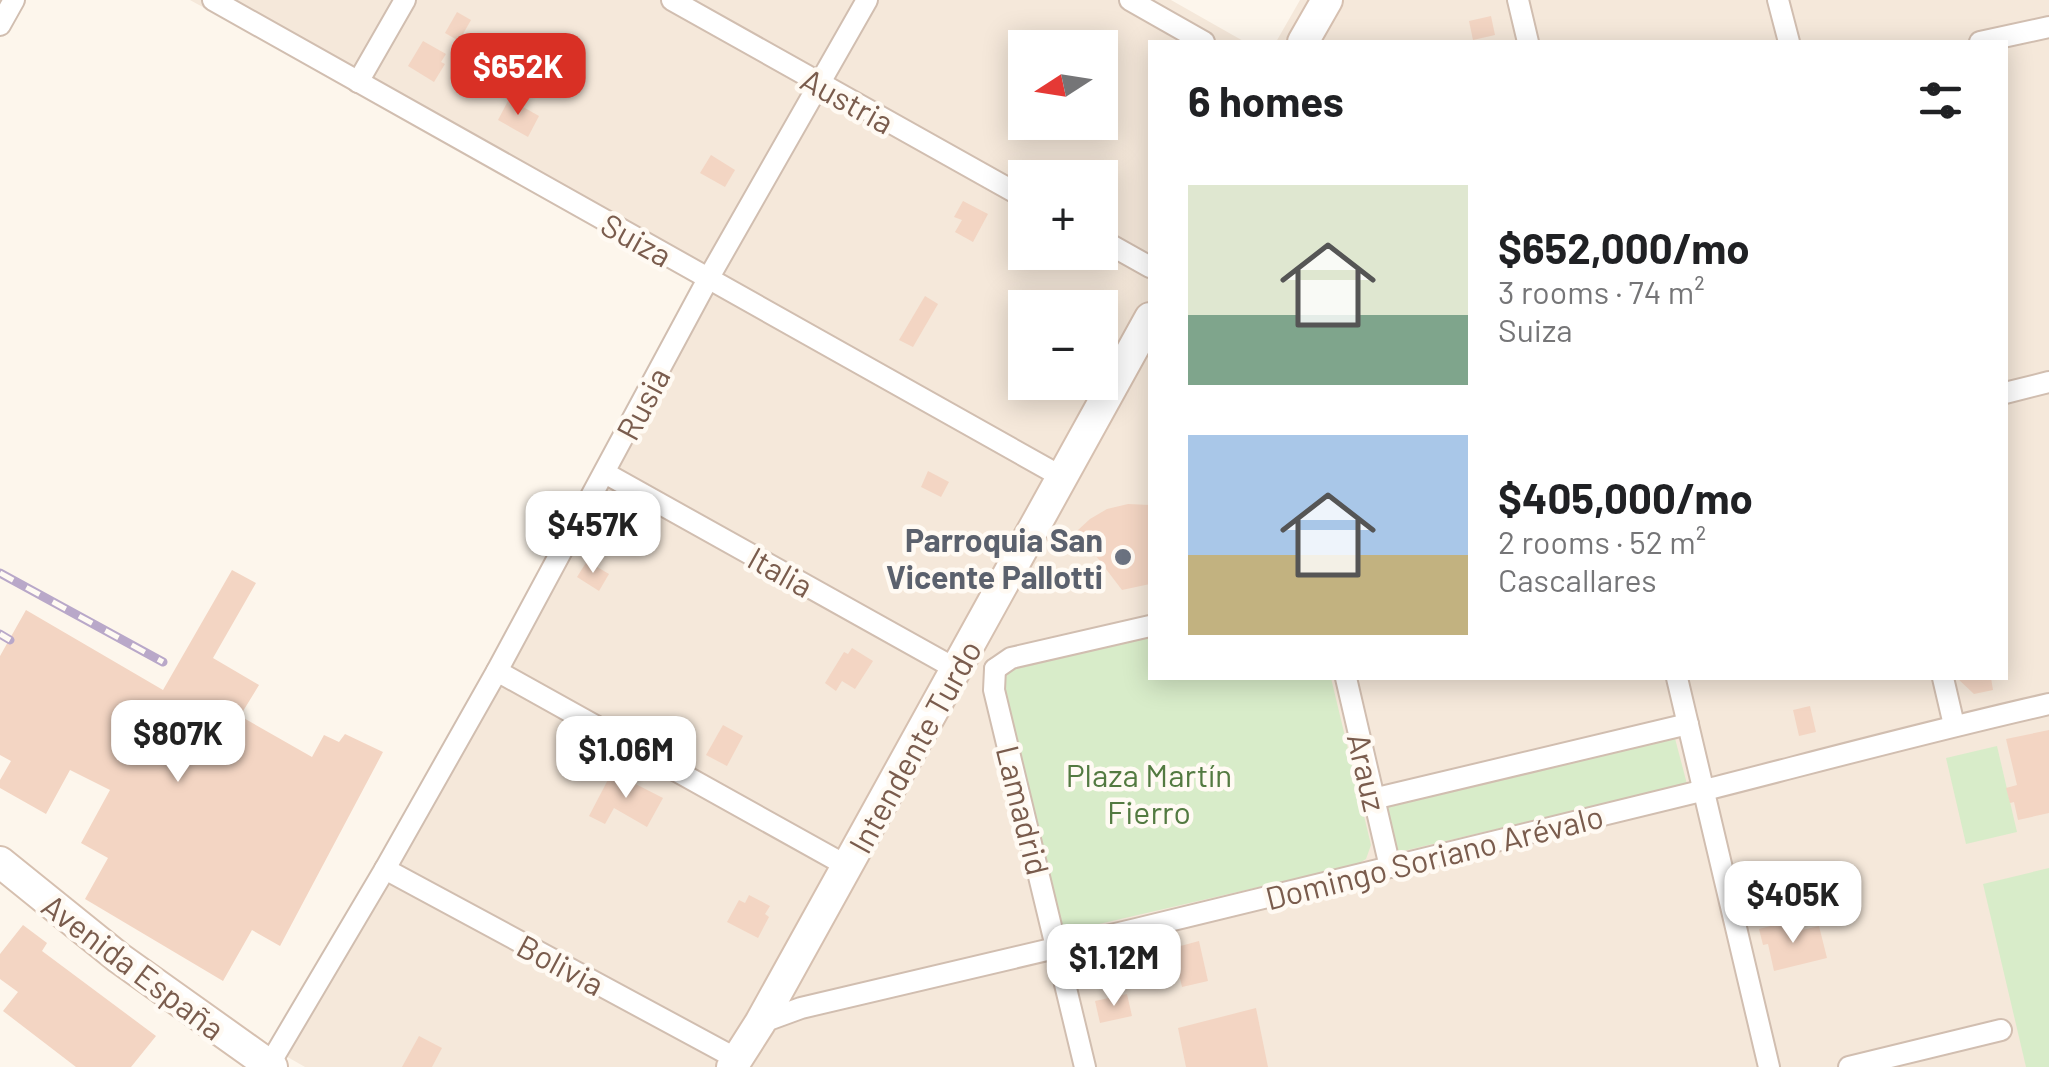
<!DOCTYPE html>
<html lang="en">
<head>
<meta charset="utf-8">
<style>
  body { margin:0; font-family:Barlow,sans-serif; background:#f2f2f2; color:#202124; height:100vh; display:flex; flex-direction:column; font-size:38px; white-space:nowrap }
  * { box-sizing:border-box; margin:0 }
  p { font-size:32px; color:#757577 }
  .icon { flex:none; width:55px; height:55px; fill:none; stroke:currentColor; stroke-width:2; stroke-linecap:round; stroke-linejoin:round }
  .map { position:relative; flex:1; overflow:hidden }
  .side { position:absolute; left:1148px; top:40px; width:860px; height:640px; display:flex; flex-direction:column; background:#fff; border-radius:0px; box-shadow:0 5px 25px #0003 }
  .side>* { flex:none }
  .needle { width:65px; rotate:258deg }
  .tools { position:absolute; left:1008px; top:30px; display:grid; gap:20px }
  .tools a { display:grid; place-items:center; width:110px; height:110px; border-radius:0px; background:#fff; box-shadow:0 5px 25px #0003; font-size:50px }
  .price { position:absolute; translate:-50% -85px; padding:0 22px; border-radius:20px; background:#fff; color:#222; font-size:32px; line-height:65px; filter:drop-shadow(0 2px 5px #0008) }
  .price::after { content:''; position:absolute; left:50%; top:60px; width:30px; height:22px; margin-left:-15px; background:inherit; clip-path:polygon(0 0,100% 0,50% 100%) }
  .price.current { background:#d93025; color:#fff }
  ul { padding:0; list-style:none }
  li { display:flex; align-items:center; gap:30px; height:250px; padding:0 40px }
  li span { display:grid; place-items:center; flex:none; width:280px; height:200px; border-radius:0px; color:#555 }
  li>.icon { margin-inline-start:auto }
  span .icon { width:120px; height:120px; fill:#fffc; stroke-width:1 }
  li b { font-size:42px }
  h2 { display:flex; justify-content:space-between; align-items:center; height:120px; padding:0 40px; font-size:42px }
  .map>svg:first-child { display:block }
</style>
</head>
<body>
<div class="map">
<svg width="2049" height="1067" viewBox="0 0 2049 1067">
  <rect width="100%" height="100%" fill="#fdf6ec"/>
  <path fill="#f5e8da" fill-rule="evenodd" d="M190 0H1171L1245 42H1150V678H2005V42H1276L1300 0H2049V1067H305L270 1047 485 673 698 281ZM1025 48H1100V122H1025ZM1025 178H1100V252H1025ZM1025 308H1100V382H1025Z"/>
  <g fill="#d8ecc9">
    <path d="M1150 636V678H1331L1371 845 1366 859 1358 864 1073 930H1067L1061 925 1004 691C1004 678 1006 673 1018 667Z"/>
    <polygon points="1672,727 1687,784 1395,853 1382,799"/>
    <polygon points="1997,746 2017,832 1966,844 1946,758"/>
    <polygon points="2049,868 2049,1067 2026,1067 1983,884"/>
  </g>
  <g fill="#f3d5c3">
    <polygon points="457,12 471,20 459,41 445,33"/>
    <polygon points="1491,16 1495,35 1473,40 1469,21"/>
    <polygon points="423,41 446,54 441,62 445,64 434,82 408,66"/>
    <polygon points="509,99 539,116 528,137 498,120"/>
    <polygon points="711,155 735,170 725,187 700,173"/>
    <polygon points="963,201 988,214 973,242 955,232 962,220 954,217"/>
    <polygon points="925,296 938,304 913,347 899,340"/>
    <polygon points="928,471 949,482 941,497 921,487"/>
    <polygon points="1128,504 1150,505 1150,584 1122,590 1077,531 1090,519 1107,509"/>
    <polygon points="587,561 609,574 599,591 577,577"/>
    <polygon points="232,570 256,583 213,658 259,685 240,716 312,757 324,735 339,742 345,734 383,752 280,946 252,930 223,981 85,899 108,858 81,843 110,790 70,770 46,814 0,788 0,780 11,761 0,755 0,656 26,610 163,690"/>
    <polygon points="852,648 873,661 855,689 842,681 836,691 825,683 844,652 848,654"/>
    <polygon points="1957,678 1991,678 1993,690 1974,694"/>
    <polygon points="1810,706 1816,732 1799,736 1793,710"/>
    <polygon points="723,725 743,736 727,766 706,755"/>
    <polygon points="2049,730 2049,813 2018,820 2014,802 2010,803 2006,788 2017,785 2006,739"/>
    <polygon points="612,772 663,798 647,827 614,808 605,824 589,816"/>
    <polygon points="749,895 770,906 765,914 769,917 758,938 727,922 739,900 745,903"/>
    <polygon points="1786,922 1789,933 1819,926 1827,958 1774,971 1768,944 1763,945 1759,929"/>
    <polygon points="23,925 47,943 42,951 156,1036 131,1067 76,1067 3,1011 18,992 0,979 0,954"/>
    <polygon points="1199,941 1208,981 1182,987 1173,948"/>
    <polygon points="1127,994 1132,1016 1100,1023 1095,1001"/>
    <polygon points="1256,1008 1268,1067 1186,1067 1178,1028"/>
    <polygon points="419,1036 442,1048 432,1067 402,1067"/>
  </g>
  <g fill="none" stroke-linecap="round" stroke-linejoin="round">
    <defs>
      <g id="street">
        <polyline points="213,0 1062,477"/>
        <polyline points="672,0 1025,198"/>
        <polyline points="1130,0 1204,42"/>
        <polyline points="1518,0 1528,42"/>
        <polyline points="1778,0 1789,42"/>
        <polyline points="0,25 14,0"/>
        <polyline points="1980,42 2049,27"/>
        <polyline points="358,82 405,0"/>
        <polyline points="1100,239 1150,267"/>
        <polyline points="2005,393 2049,382"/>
        <polyline points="605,473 956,669"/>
        <polyline points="995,669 994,690 1085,1067"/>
        <polyline points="995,669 1011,658 1150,626"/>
        <polyline points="497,671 847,866"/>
        <polyline points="1346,678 1390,867"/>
        <polyline points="1677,678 1769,1067"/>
        <polyline points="1943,678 1954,725"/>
        <polyline points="1373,799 1688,724"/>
        <polyline points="385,869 737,1059"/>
        <path d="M760 1023 801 1008C1103 938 1404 865 1705 790 1819 761 1934 730 2049 704"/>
        <polyline points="269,1065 385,869 497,671 708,279 867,0"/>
        <polyline points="1849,1067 2001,1030"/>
      </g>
      <g id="secondary">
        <polyline points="1303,42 1327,0"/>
        <polyline points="0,862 119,958 272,1067"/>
        <polyline points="732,1067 760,1023 847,866 1150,318"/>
      </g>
    </defs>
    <use href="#street" stroke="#d1beb0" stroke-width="24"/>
    <use href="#secondary" stroke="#d6c0b0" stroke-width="34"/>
    <use href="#street" stroke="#fff" stroke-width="20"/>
    <use href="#secondary" stroke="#fff" stroke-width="30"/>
    <defs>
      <g id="rail">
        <polyline points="0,573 163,662"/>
        <polyline points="0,634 10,640"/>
      </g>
    </defs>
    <use href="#rail" stroke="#b9a8c9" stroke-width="9"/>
    <use href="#rail" stroke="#fffaf3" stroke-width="5" stroke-dasharray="15" stroke-linecap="butt"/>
  </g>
  <circle fill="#6b7280" stroke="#fffaf3" stroke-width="4" cx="1123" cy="557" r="10"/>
  <g text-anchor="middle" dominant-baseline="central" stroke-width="9" stroke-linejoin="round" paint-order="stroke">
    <g font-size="32" fill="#7a5c4d" stroke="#fffaf3">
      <text transform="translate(848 100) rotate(29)">Austria</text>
      <text transform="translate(637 239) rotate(29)">Suiza</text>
      <text transform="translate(642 403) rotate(-62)">Rusia</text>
      <text transform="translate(781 571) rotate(29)">Italia</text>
      <text transform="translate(914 746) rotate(-61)">Intendente Turdo</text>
      <text transform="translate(1368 772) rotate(77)">Arauz</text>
      <text transform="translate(1024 810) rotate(76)">Lamadrid</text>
      <text transform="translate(1434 856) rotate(-14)">Domingo Soriano Arévalo</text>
      <text transform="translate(561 964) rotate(28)">Bolivia</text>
      <text transform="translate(134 966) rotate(37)">Avenida España</text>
    </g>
    <g font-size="32" font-weight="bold" fill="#5b616d" stroke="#fffaf3" text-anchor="end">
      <text x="1103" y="539">Parroquia San<tspan x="1103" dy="37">Vicente Pallotti</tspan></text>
    </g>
    <g font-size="32" fill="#537a41" stroke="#fffaf3">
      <text x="1149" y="774">Plaza Martín<tspan x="1149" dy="37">Fierro</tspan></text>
    </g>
  </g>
</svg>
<div class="tools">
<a><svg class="needle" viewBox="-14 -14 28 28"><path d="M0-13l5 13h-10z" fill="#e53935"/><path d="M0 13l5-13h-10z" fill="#757577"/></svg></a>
<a>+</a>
<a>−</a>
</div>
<b class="price current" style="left:518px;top:118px">$652K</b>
<b class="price" style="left:593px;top:576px">$457K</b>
<b class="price" style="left:178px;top:785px">$807K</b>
<b class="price" style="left:626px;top:801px">$1.06M</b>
<b class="price" style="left:1793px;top:946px">$405K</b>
<b class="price" style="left:1114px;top:1009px">$1.12M</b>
<section class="side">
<h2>6 homes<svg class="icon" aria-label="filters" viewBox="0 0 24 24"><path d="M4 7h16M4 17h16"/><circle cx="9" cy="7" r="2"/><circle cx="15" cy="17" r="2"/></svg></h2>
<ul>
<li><span style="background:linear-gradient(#dfe7d0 65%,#7fa58c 0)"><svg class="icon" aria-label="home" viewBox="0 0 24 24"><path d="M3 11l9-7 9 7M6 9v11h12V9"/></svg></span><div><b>$652,000/mo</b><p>3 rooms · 74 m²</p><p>Suiza</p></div></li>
<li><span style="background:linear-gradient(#a9c7e8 60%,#c2b280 0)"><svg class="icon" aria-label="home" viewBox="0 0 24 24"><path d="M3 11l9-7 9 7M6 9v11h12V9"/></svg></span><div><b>$405,000/mo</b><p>2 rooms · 52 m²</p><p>Cascallares</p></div></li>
</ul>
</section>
</div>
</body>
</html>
